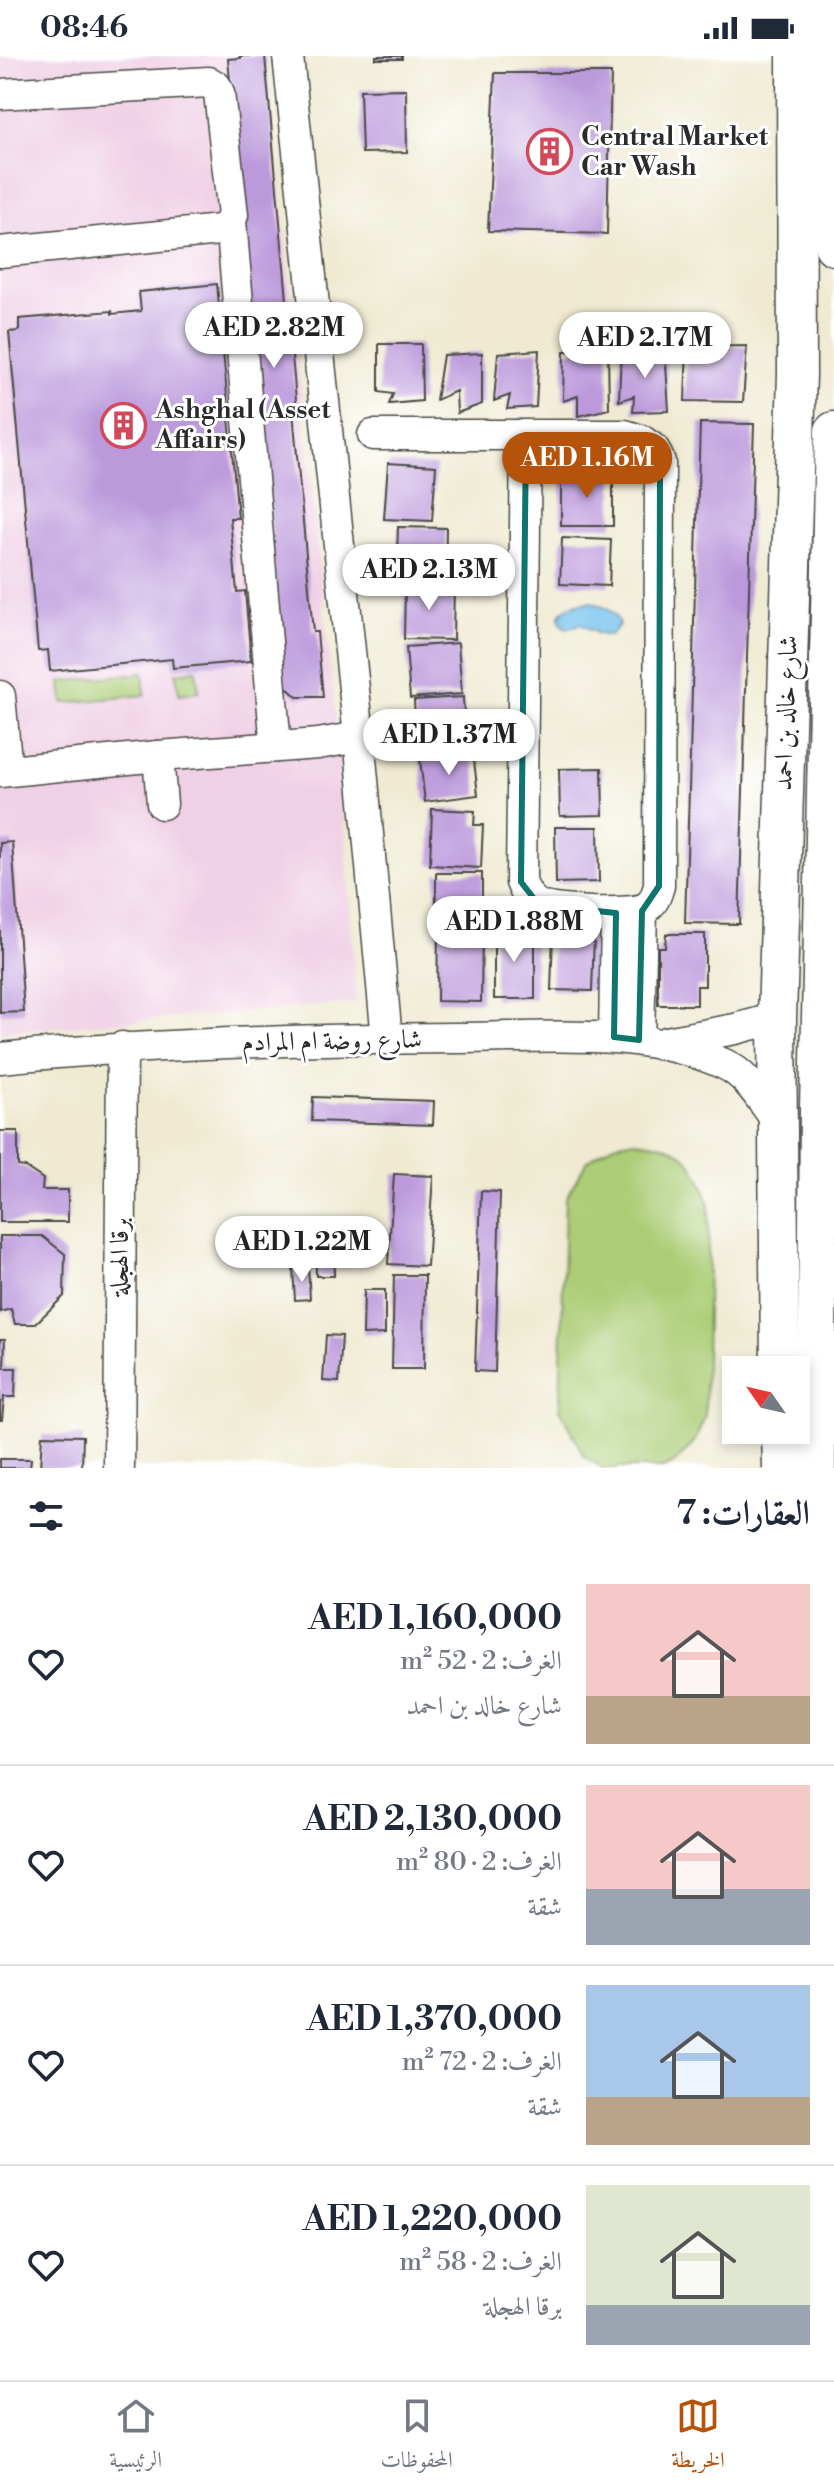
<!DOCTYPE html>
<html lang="ar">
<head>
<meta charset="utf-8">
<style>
  body { margin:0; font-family:"Libre Bodoni",Amiri,serif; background:#f6f6f7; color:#1f2937; direction:rtl; height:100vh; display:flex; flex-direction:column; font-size:30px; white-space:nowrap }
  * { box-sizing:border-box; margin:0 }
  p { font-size:26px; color:#747a83 }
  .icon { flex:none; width:44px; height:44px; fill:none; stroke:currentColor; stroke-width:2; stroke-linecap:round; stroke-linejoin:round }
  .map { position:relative; height:1412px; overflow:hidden; direction:ltr }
  .details { display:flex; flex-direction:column; background:#fff; flex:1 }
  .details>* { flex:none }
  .needle { width:52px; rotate:304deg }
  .tools { position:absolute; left:722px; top:1300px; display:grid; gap:16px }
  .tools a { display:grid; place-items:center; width:88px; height:88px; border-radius:0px; background:#fff; box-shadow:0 4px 12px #0003; font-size:40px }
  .price { position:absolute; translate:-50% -68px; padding:0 18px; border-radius:28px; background:#fff; color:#222; font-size:26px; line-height:52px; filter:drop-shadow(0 2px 4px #0008) }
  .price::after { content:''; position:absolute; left:50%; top:48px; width:24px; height:18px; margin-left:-12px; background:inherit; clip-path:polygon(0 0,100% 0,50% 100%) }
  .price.selected { background:#b45309; color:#fff }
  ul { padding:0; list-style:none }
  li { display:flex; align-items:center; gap:24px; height:200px; padding:0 24px }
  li+li { border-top:2px solid #e0e1e3 }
  li span { display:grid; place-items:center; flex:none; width:224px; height:160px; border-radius:0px; color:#555 }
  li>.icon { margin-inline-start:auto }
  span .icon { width:96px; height:96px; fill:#fffc; stroke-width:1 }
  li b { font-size:34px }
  h2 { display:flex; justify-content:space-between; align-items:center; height:96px; padding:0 24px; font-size:34px }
  .status { display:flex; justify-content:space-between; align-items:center; height:56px; padding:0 40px; background:#fff; direction:ltr }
  .status svg { height:22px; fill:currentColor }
  .tab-bar { display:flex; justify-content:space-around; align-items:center; height:112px; border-top:2px solid #e0e1e3; background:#fff; font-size:22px; color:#747a83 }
  .tab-bar a { display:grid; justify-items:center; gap:4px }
  .tab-bar .selected { color:#b45309 }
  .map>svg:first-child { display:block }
</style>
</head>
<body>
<div class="status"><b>08:46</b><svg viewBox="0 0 49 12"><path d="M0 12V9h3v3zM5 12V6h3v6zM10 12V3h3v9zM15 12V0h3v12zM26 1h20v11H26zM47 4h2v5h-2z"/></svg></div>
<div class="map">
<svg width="834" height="1412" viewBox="0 0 834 1412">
  <rect width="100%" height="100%" fill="#fff"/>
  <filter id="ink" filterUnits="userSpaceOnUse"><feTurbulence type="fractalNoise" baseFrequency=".0125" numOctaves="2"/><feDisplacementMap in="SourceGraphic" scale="16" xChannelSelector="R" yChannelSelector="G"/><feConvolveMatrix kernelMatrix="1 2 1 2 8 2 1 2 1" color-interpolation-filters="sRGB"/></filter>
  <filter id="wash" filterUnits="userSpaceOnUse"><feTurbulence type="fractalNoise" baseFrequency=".006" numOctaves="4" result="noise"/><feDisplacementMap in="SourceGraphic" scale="32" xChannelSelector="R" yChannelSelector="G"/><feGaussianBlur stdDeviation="1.8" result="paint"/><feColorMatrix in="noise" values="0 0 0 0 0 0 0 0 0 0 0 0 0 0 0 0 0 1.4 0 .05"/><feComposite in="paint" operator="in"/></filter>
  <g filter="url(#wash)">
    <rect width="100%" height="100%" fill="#efead1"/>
    <polygon fill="#f0d0e5" points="0,0 266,0 342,723 356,947 0,976"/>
    <g fill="#abcd76" stroke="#6b7c50" stroke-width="2">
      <polygon points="196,614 199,636 179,639 176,617"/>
      <polygon points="143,617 145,639 63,647 61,626"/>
      <path d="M635 1084C684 1088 695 1104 709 1148L705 1360 695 1385 676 1406 664 1412H603L585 1401 560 1353 565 1143 587 1105 614 1088Z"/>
    </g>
    <path fill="#70bfeb" stroke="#4e758b" stroke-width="2" d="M590 546C604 550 615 555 619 569L610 580 598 578 581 568 567 573 562 570 559 562C564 548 578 548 590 546Z"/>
    <g id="blocks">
      <g fill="#bb99db">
        <polygon points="240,0 265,0 297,355 293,355 313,576 317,576 323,641 297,641 285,630 228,3 240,2"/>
        <rect x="376" y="0" width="26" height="3"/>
        <polygon points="495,17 611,17 607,178 488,175"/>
        <polygon points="406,33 407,96 362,97 360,34"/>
        <polygon points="217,228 238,462 230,462 237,536 245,535 251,605 173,612 172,603 50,615 48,594 38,595 9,276 19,275 19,263 112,255 112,258 141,255 139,236"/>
        <polygon points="379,288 421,288 422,345 389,348 393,338 379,336"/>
        <polygon points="747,290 743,346 685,345 687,291"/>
        <polygon points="539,294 536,351 507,353 510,339 494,345 498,297"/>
        <polygon points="621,294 665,294 669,355 633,356 634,340 619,345"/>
        <polygon points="564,295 608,295 609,353 578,360 578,340 563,345"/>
        <polygon points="482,297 482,348 457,357 456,335 436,344 443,299"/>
        <polygon points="700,367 754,368 739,868 685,867"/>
        <polygon points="388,407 436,410 432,465 384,463"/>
        <rect x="561" y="418" width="52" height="52"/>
        <polygon points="398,471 446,472 445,528 396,527"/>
        <polygon points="562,482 611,484 609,530 560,528"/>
        <polygon points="405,529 454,529 453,584 404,583"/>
        <polygon points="458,587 462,638 410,642 406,591"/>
        <polygon points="463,641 466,696 417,699 414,644"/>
        <polygon points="473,696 478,739 425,746 420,703"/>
        <polygon points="602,712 603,759 560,760 559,713"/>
        <polygon points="432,753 475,755 474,769 483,769 481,812 430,809"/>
        <polygon points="555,771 598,771 599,826 556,827"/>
        <polygon points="12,786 24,956 0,957 0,787"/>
        <rect x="436" y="817" width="46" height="42"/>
        <polygon points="438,870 468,870 468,876 482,876 481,946 437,945"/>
        <rect x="494" y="874" width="41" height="69"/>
        <polygon points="666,878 705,878 705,930 697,930 697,949 658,949 658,891 665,891"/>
        <polygon points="553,879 594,880 592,935 551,934"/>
        <polygon points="313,1041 434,1045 433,1069 312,1065"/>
        <polygon points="0,1075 18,1075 18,1110 25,1111 43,1123 42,1134 68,1134 68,1166 0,1166"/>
        <polygon points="394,1118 433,1120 427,1210 388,1208"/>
        <polygon points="481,1135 500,1136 495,1316 475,1315"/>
        <polygon points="333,1172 334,1220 316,1220 315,1173"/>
        <polygon points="0,1180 42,1180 65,1198 64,1240 35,1268 15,1268 11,1253 0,1256"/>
        <polygon points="308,1211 310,1243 295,1244 293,1212"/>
        <polygon points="394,1219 425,1219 424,1313 392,1313"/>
        <polygon points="364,1234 385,1234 385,1278 363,1279"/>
        <polygon points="326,1279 342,1280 339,1326 323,1325"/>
        <polygon points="0,1283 5,1283 4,1312 16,1312 15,1341 4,1341 2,1364 0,1364"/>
        <polygon points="42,1379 83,1380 82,1412 40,1412"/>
        <polygon points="0,1403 31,1403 30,1412 0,1412"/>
      </g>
    </g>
  </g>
  <g filter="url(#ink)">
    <use href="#blocks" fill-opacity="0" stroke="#484844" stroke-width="2"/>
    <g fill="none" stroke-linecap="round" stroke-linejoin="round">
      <defs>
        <g id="minor">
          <polyline points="288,0 359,681 387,983"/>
          <polyline points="0,38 209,26 216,30 219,37 233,159 227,171 220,174 0,196"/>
          <polyline points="231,165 276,691"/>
          <path d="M373 379H625L641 384 654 393 660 406 659 830C656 839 655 845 647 851 633 860 557 856 540 850 530 845 525 837 521 826L526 379"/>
          <polyline points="0,640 7,715"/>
          <polyline points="158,700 162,748"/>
          <polyline points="0,716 158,700 318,688 359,681"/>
          <polyline points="614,981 616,857"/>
          <polyline points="639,984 642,854"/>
          <polyline points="666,986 735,973 777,962"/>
          <path d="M0 1002C151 988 303 983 455 982 545 982 640 970 724 1008 748 1019 761 1044 777 1065"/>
          <polyline points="119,1412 122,991"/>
        </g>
        <g id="major">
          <polyline points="832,0 834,190"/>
          <polyline points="780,1314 777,962 797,318 796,0"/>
          <polyline points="781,1374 782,1412"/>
          <polyline points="816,1412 819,1051 834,375"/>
        </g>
      </defs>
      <use href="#minor" stroke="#484844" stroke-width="33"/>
      <use href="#major" stroke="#484844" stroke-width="41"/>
      <use href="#minor" stroke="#fff" stroke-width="30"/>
      <use href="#major" stroke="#fff" stroke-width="38"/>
    </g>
  </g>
  <path fill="none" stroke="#0f766e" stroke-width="6" stroke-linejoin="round" d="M526 379H625L654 393 660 406 659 830 642 855 639 984 614 981 616 857 539 849 521 826Z"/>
  <defs>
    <symbol id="building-ring" viewBox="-11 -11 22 22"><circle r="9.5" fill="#fff" stroke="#d1495b" stroke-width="1.5"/><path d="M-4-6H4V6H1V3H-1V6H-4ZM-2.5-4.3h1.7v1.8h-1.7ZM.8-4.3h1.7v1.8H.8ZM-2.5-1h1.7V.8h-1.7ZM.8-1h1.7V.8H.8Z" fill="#d1495b"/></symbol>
  </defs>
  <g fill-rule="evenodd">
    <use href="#building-ring" x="524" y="70" width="51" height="51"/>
    <use href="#building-ring" x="98" y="344" width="51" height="51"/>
  </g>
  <g text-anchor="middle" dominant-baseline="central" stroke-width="6" stroke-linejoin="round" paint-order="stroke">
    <g font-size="26" font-weight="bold" fill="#2b2b2b" stroke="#fff" text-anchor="start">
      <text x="581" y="81">Central Market<tspan x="581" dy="30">Car Wash</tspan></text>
      <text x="155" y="354">Ashghal (Asset<tspan x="155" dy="30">Affairs)</tspan></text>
    </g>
    <g font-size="26" fill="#2b2b2b" stroke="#fff">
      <text transform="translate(786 657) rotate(-88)">شارع خالد بن احمد</text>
      <text transform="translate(332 985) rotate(-1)">شارع روضة ام المرادم</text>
      <text transform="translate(120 1201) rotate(-90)">برقا الهجلة</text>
    </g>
  </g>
</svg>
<div class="tools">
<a><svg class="needle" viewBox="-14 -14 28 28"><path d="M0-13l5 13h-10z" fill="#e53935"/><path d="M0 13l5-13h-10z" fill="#747a83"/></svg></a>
</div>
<b class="price" style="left:274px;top:314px">AED 2.82M</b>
<b class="price" style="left:645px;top:324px">AED 2.17M</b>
<b class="price selected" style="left:587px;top:444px">AED 1.16M</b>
<b class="price" style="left:429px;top:556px">AED 2.13M</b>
<b class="price" style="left:449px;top:721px">AED 1.37M</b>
<b class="price" style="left:514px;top:908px">AED 1.88M</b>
<b class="price" style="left:302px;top:1228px">AED 1.22M</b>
</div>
<section class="details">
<h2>العقارات: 7<svg class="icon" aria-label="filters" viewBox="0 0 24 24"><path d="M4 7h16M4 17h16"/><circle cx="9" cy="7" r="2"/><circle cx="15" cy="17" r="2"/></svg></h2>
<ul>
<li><span style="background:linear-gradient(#f6c9c9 70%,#b9a48a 0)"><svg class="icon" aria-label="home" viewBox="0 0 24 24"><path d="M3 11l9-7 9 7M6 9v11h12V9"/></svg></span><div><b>AED 1,160,000</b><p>الغرف: 2 · 52 m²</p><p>شارع خالد بن احمد</p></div><svg class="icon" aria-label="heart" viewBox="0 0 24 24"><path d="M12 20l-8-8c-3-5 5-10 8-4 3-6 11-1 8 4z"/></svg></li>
<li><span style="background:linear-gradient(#f6c9c9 65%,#9aa5b1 0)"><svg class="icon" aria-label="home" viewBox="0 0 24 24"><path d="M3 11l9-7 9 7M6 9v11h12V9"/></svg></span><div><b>AED 2,130,000</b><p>الغرف: 2 · 80 m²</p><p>شقة</p></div><svg class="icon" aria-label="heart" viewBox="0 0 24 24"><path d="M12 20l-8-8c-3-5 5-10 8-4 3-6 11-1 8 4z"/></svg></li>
<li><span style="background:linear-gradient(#a9c7e8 70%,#b9a48a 0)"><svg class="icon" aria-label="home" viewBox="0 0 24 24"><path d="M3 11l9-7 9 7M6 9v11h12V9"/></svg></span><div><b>AED 1,370,000</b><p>الغرف: 2 · 72 m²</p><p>شقة</p></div><svg class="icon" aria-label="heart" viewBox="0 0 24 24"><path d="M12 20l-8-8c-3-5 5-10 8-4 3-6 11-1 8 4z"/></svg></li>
<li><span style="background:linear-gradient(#dfe7d0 75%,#9aa5b1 0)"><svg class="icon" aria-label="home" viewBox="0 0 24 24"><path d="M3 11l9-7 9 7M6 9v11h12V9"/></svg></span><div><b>AED 1,220,000</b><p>الغرف: 2 · 58 m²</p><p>برقا الهجلة</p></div><svg class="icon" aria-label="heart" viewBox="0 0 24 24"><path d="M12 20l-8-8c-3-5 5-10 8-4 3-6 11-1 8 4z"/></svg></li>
</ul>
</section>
<nav class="tab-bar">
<a class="selected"><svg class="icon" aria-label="map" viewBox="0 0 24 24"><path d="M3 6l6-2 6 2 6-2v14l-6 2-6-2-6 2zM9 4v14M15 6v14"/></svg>الخريطة</a>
<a><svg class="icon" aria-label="saved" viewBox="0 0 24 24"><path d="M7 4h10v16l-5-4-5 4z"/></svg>المحفوظات</a>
<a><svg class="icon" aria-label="home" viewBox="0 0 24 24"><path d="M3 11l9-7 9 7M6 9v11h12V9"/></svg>الرئيسية</a>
</nav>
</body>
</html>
